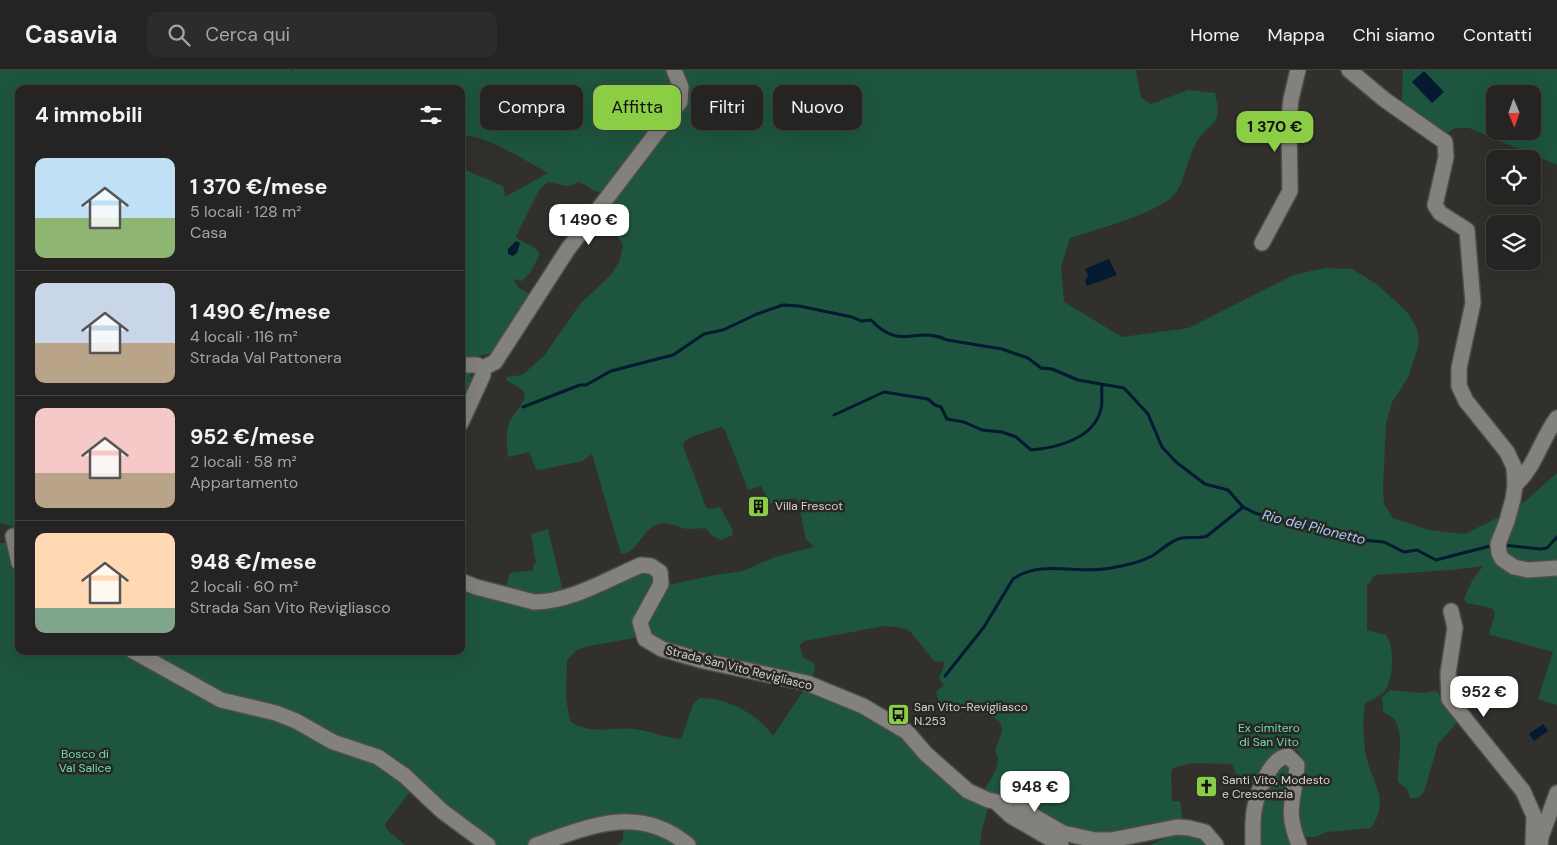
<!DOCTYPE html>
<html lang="it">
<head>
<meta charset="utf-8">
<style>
  body { margin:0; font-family:"DM Sans",sans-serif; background:#2e2c2a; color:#f1f3f6; height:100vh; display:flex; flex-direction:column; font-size:19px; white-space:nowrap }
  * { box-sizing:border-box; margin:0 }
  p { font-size:16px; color:#a4a4a5 }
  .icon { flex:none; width:28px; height:28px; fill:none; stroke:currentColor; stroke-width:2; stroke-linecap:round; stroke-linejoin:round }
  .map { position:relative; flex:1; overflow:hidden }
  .drawer { position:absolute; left:15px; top:15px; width:450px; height:570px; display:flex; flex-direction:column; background:#262422; border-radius:10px; box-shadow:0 5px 20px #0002,0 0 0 1px #424140 }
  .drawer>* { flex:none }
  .top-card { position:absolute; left:480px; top:15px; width:475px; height:45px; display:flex; gap:10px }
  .needle { width:32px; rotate:178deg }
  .controls { position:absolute; left:1486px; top:15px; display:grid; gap:10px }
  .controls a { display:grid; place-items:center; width:55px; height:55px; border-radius:10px; background:#262422; box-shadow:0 5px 20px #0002,0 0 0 1px #424140; font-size:25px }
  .price { position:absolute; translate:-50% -42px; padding:0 11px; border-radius:10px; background:#fff; color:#222; font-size:16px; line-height:32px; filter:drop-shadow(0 1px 2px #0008) }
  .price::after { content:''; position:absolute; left:50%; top:30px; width:15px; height:11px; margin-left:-8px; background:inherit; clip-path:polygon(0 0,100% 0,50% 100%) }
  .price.active { background:#8bce46; color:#111 }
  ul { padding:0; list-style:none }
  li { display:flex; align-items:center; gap:15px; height:125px; padding:0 20px }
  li+li { border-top:1px solid #424140 }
  li span { display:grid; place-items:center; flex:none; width:140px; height:100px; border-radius:10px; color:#555 }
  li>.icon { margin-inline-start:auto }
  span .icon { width:60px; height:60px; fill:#fffc; stroke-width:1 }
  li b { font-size:21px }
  h2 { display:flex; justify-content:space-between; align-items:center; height:60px; padding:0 20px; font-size:21px }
  .tag { padding:0 18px; border-radius:10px; background:#262422; box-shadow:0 5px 20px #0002,0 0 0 1px #424140; font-size:18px; line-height:45px }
  .tag.active { background:#8bce46; color:#111 }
  header { display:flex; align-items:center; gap:30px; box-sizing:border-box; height:70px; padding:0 25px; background:#262422; border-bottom:1px solid #424140 }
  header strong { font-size:24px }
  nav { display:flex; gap:28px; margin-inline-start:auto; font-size:18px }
  .search { width:350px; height:45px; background:#2e2c2a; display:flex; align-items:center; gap:12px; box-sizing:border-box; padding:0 18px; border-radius:10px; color:#a4a4a5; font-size:19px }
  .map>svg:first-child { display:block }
</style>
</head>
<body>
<header>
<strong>Casavia</strong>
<div class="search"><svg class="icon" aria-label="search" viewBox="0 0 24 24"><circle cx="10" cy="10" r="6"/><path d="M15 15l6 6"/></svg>Cerca qui</div>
<nav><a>Home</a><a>Mappa</a><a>Chi siamo</a><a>Contatti</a></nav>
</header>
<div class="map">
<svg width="1557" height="775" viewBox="0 0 1557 775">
  <rect width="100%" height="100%" fill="#32302d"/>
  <g fill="#1e553f" fill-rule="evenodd">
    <path d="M0 0H291L292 3 293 0H668L677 25 604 121C593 125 588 114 578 112 568 120 560 113 548 112L540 119 516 166V168L535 178 540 184 530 203 522 211 513 209 518 217 529 224 499 274 491 283 461 290V98L503 116 505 127 548 103C530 94 480 60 461 67V19H19V458L0 453Z"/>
    <path d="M681 0H1136L1141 28 1151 34 1188 20 1215 23C1223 59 1212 48 1197 71 1188 87 1186 106 1177 121 1163 143 1096 159 1070 168L1061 197 1064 232 1122 267 1189 258 1293 205 1325 198 1352 199 1378 215 1408 243 1417 259 1419 274 1408 308 1392 332 1386 354 1383 417 1384 434 1393 448 1429 460 1465 464 1517 438 1557 403V492L1529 494 1506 487 1493 492C1510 507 1536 509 1557 505V635L1538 629 1553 582 1491 565 1489 564 1495 543 1492 538 1466 533 1464 529 1472 511 1483 496 1451 500 1375 505 1367 516V560L1386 565C1395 578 1394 611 1383 623 1378 627 1371 630 1365 633 1362 649 1363 680 1369 696 1377 720 1388 732 1371 758L1327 762 1315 767H1300C1292 742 1303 718 1305 694L1298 681 1287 678 1271 689 1257 711 1252 713 1248 709 1235 703 1233 695 1230 694 1192 693 1173 698 1171 703 1172 731H1180L1183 750 1117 764 1070 761 1038 742 1028 733 983 722 996 700 998 688 995 681 1002 661 1000 652C975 633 965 643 939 633L936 622 944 615 939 609 945 592 934 591 910 561 902 558 884 556 804 571 800 575 802 587 814 593 815 598 812 609 656 572 646 560 652 541 665 525 668 515 715 505 743 501 775 487 814 477 806 469 798 432 796 428 770 434 761 416 748 420 725 360 721 357 691 367 684 372 683 376 706 437 708 439 720 437 732 459 733 465 721 470 712 466 706 458C699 458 689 460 682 458 673 455 665 451 656 455 642 461 636 484 621 484L592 384 583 391 540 400 536 399 529 382 508 387C507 376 505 362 510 351 513 344 526 332 525 324 523 318 510 313 506 310V307L522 305 544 286 580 234 611 205 620 190 623 175 618 167 600 153 613 129 689 33V18Z"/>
    <path d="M1403 0H1557V95L1469 58H1455L1444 65 1404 37 1402 29ZM1495 24H1532V61H1495Z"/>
    <polygon points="461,302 470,304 472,309 461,336"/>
    <polygon points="548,459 563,522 533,525 506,517 510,503 534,500 533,495 536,493 531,464"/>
    <polygon points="0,473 7,473 11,494 19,505 19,581 128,581 257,642 365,686 413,718 385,754 387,760 405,775 0,775"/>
    <path d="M642 501 652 502 655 510 639 567 584 577 577 580 567 590 566 628 570 651C589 666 614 656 635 659 650 661 665 668 681 669L693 635 699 628C726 627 758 644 773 666L805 618 818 621 899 662 970 729 988 739 982 759 980 775H693L649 750 538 771 529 775H495L406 703 235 631 140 581H461V522L535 538Z"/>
    <path d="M1390 620 1422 623 1436 621 1459 650 1438 674 1424 722C1420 728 1417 728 1410 728L1407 719 1398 712C1397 692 1405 669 1395 650 1392 645 1387 646 1383 641L1382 627Z"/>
    <polygon points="1281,693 1287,693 1291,698 1283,750 1292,775 1258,775 1259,740"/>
    <polygon points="623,755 636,755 683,775 618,775 623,770"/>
    <polygon points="1197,762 1209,775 1151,775 1169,766"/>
  </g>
  <g fill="#031a31">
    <polygon points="1424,1 1444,22 1432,33 1412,12"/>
    <polygon points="516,171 520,173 517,183 513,186 508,184 508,179"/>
    <polygon points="1109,189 1117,205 1087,216 1085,211 1088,205 1085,199"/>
    <polygon points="1543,654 1548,661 1534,671 1529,664"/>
  </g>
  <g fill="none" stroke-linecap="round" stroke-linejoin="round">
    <g stroke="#031a31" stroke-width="3">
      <path d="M523 337 580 315H586L611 301 673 285 704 264 723 260 757 244 783 235 799 236 852 247 861 251 871 250C901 282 917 255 947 270L1002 279 1028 288 1041 298 1052 299 1078 310 1124 318 1148 344 1162 377 1176 392 1205 414 1228 420 1243 437 1255 443 1305 457 1346 464 1362 470 1384 472 1404 482 1417 480 1436 490 1494 475"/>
      <path d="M834 345 884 322 928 329 935 335 941 337 947 349 964 352 982 360 1002 362 1016 367 1031 380C1056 378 1094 369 1101 339 1103 332 1101 323 1102 315"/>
      <polyline points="1503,475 1540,479 1547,478 1557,467"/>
      <path d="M945 606 984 557 1013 509C1042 489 1079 505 1111 498 1123 496 1141 492 1152 486 1160 481 1168 473 1178 469 1187 465 1197 470 1207 466L1243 437"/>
    </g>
    <defs>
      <g id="minor">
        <polyline points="1349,0 1385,30 1445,72 1446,87 1435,135 1440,143 1467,160 1473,233 1459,298 1459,316 1466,331 1507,382 1514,397 1515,415 1513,429 1507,451 1498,474 1499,483 1502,489 1514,497 1528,500 1557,498"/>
        <polyline points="1262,173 1290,121 1289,49 1291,29 1298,0"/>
        <polyline points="461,295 477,295 483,298"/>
        <polyline points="483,298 495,292 568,179 680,32 681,17 674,0"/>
        <polyline points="461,353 483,305 483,298"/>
        <path d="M1515 415C1536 396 1541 369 1557 348"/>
        <polyline points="13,466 19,493"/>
        <path d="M461 511 476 517 534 532C571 532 608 509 641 495L651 496 660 502 661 514 640 552 645 569 662 579 704 591 807 613 863 636 907 662 926 684 968 721 988 730 1016 736 1063 763 1095 770H1111L1177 757 1189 758 1205 762 1216 775"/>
        <polyline points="1451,541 1455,558 1448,603 1449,629 1523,721 1534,746 1533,775"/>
        <polyline points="133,581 221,630 276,643 296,651 333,672 378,687 405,706 442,741 488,775"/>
        <polyline points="997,733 1011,746 1061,775"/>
        <path d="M536 775C590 756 639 734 688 775"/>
        <path d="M1253 775C1253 762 1252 748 1255 736 1258 721 1271 687 1288 686L1297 695C1295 731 1284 737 1299 775"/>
        <polyline points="1540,775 1541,767 1557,723"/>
      </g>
    </defs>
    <use href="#minor" stroke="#4e4d4a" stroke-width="18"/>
    <use href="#minor" stroke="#83817d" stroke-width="15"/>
  </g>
  <defs>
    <symbol id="building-square" viewBox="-11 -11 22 22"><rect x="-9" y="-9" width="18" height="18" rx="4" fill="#8bce46" stroke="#282723"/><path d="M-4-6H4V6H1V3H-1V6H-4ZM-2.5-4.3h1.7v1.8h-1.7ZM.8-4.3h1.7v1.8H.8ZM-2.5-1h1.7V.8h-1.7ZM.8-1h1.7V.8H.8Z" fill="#111"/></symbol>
    <symbol id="bus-square" viewBox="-11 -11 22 22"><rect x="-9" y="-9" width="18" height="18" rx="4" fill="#8bce46" stroke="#282723"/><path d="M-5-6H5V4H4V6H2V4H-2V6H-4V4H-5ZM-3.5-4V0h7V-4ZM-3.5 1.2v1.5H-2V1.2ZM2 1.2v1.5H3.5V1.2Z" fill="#111"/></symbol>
    <symbol id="church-square" viewBox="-11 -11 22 22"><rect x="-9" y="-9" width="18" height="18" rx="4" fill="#8bce46" stroke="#282723"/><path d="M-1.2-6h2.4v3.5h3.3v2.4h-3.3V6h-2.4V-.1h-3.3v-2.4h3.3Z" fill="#111"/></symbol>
  </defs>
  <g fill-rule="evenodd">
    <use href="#building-square" x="746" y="424" width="25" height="25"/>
    <use href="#bus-square" x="886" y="632" width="25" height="25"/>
    <use href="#church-square" x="1194" y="704" width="25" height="25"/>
  </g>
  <g text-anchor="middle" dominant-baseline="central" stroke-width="5" stroke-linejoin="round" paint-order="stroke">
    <g font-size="12" fill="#d5d4d2" stroke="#282723" text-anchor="start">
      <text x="775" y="436">Villa Frescot</text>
      <text x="914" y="637">San Vito-Revigliasco<tspan x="914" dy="14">N.253</tspan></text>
      <text x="1222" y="710">Santi Vito, Modesto<tspan x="1222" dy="14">e Crescenzia</tspan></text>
    </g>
    <g font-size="12" fill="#d5d4d2" stroke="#282723">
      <text transform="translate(739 598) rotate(14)">Strada San Vito Revigliasco</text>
    </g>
    <g font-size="12" fill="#6fdcae" stroke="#282723">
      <text x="1269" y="658">Ex cimitero<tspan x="1269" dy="14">di San Vito</tspan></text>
      <text x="85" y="684">Bosco di<tspan x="85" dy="14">Val Salice</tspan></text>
    </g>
    <g font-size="14" font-style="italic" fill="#a5ccf6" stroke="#282723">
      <text transform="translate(1314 457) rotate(14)">Rio del Pilonetto</text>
    </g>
  </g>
</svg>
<div class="controls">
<a><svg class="needle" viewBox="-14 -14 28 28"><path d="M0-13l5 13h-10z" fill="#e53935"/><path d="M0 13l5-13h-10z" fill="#a4a4a5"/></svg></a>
<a><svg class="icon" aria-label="locate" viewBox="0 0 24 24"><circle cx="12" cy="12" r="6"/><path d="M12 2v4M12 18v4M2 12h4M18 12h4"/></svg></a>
<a><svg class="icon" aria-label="layers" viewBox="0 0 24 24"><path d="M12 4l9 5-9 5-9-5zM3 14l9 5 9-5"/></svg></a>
</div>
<b class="price active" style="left:1275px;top:83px">1 370 €</b>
<b class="price" style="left:589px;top:176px">1 490 €</b>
<b class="price" style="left:1484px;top:648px">952 €</b>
<b class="price" style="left:1035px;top:743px">948 €</b>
<div class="top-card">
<a class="tag">Compra</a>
<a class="tag active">Affitta</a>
<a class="tag">Filtri</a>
<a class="tag">Nuovo</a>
</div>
<section class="drawer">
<h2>4 immobili<svg class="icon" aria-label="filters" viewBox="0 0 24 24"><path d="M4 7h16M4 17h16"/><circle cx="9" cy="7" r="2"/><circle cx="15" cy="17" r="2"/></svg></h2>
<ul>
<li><span style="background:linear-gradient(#bfe0f5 60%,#8fb573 0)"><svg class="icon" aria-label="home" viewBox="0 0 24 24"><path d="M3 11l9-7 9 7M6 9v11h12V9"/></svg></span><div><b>1 370 €/mese</b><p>5 locali · 128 m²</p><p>Casa</p></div></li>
<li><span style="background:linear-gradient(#c9d6e8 60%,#b9a48a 0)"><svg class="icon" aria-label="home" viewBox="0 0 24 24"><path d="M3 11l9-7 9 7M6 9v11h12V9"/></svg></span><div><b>1 490 €/mese</b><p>4 locali · 116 m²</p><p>Strada Val Pattonera</p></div></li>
<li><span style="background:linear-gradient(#f6c9c9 65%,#b9a48a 0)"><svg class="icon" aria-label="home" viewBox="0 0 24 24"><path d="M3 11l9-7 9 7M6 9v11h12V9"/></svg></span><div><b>952 €/mese</b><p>2 locali · 58 m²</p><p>Appartamento</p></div></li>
<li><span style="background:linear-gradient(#ffd9b3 75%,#7fa58c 0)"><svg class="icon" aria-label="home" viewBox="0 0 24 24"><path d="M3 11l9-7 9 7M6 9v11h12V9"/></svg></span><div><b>948 €/mese</b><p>2 locali · 60 m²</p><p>Strada San Vito Revigliasco</p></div></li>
</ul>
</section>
</div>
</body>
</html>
